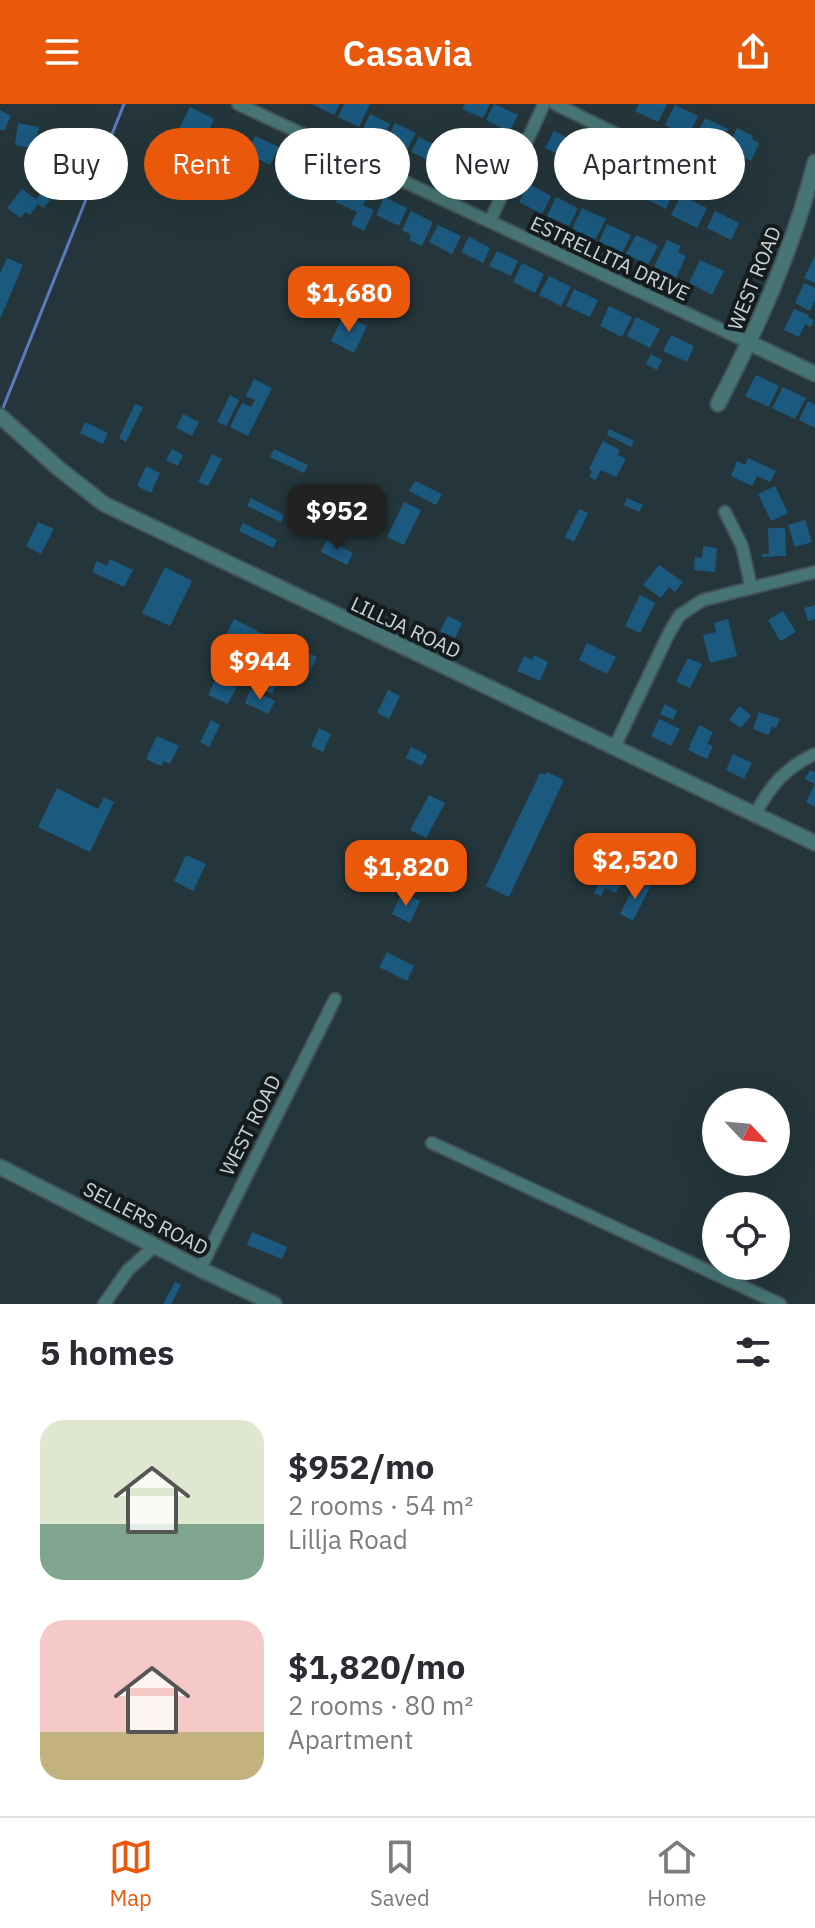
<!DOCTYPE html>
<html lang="en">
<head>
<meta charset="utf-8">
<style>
  body { margin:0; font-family:"IBM Plex Sans",sans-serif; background:#f2f2f3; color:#2b2b33; height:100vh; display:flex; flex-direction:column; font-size:30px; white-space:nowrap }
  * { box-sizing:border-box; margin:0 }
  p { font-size:26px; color:#7c7c81 }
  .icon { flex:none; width:44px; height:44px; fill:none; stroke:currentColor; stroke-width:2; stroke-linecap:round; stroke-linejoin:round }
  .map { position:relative; height:1200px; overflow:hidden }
  .details { display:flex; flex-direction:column; background:#fff; flex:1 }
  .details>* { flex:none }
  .top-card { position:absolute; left:24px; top:24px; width:768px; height:72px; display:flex; gap:16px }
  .needle { width:52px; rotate:116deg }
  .tools { position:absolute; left:702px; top:984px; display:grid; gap:16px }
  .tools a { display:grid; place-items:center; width:88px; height:88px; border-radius:50%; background:#fff; box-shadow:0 8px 32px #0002; font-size:40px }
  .price { position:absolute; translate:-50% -68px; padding:0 18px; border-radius:16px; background:#ea580c; color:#fff; font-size:26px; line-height:52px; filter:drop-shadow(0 2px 4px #0008) }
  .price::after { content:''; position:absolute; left:50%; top:48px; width:24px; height:18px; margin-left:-12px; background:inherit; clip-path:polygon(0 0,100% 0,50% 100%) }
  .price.current { background:#222; color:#fff }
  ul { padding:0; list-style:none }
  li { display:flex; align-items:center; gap:24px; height:200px; padding:0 40px }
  li span { display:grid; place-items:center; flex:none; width:224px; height:160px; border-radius:24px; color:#555 }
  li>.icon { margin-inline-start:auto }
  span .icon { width:96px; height:96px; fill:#fffc; stroke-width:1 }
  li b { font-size:34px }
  h2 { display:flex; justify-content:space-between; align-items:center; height:96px; padding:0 40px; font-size:34px }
  .chip { padding:0 28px; border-radius:36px; background:#fff; box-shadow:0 8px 32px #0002; font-size:28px; line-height:72px }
  .chip.current { background:#ea580c; color:#fff }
  header { display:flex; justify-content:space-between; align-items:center; height:104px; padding:0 40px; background:#ea580c; color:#fff; font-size:36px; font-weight:600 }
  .tabs { display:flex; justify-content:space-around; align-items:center; height:112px; border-top:2px solid #e1e1e2; background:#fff; font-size:22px; color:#7c7c81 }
  .tabs a { display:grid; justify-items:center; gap:4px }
  .tabs .current { color:#ea580c }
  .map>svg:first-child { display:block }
</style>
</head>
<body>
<header><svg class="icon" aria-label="menu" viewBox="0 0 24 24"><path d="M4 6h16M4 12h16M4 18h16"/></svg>Casavia<svg class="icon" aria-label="share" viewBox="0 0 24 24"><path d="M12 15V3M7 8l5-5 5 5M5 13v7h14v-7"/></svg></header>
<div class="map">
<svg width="815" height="1200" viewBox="0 0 815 1200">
  <rect width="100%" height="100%" fill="#24363b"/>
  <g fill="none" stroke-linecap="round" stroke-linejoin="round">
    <polyline stroke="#597bbe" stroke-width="3" points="1,309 124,0"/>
  </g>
  <g fill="#1b597f">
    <polygon points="312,0 340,0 334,11"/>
    <polygon points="344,0 370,0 359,23 338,13"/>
    <polygon points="465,0 490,0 483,14 462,5"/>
    <polygon points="494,0 518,11 509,28 486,16"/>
    <polygon points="639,0 667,0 658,18 635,7"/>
    <polygon points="675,1 698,12 688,32 665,21"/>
    <polygon points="190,3 214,15 202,41 177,29"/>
    <polygon points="0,6 11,12 4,27 0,25"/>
    <polygon points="370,10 390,20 383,35 363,25"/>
    <polygon points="705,14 728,25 719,45 695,34"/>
    <polygon points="18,19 39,23 35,45 15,41"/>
    <polygon points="395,19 416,29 407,46 387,36"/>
    <polygon points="226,23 249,34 242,50 218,39"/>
    <polygon points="737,24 753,32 752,35 759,39 751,57 727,45"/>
    <polygon points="554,27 577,38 569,56 545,44"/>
    <polygon points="255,32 279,43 270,61 247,50"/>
    <polygon points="419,33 439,43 432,58 411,48"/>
    <polygon points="207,38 217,43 212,53 202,48"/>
    <polygon points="455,41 467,47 457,69 435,59 444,42 452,46"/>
    <polygon points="282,45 306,57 298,73 274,62"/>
    <polygon points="590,45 613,57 604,76 581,64"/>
    <polygon points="470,53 492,64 484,81 461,70"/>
    <polygon points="50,57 51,75 26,76 26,58"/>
    <polygon points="621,61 645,73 636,91 612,79"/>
    <polygon points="320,63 343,74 335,91 312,80"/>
    <polygon points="653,74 675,85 666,105 644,94"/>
    <polygon points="347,76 370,87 363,101 374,106 364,127 351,120 357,108 336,98"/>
    <polygon points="293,79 305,85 300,95 288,90"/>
    <polygon points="529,80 551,92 542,110 519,98"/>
    <polygon points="22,85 36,95 41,89 50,96 44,104 38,100 30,111 25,108 21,114 7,104"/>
    <polygon points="681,91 707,104 697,124 671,111"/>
    <polygon points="384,93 407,104 399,122 376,111"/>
    <polygon points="556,93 578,104 569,122 547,112"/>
    <polygon points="582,104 606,115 595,136 572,125"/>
    <polygon points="411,107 433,118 422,142 409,136 411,131 402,126"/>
    <polygon points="715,107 739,119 731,136 707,124"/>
    <polygon points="607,120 631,131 622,149 599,138"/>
    <polygon points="438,121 461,132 452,150 429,138"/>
    <polygon points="636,131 658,142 648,161 626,150"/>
    <polygon points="469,133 490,144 483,159 461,148"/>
    <polygon points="667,136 681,142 678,148 686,152 676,174 654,163"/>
    <polygon points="497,147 518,157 511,172 489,162"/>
    <polygon points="815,152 815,179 804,174"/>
    <polygon points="7,154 23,161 0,215 0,169"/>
    <polygon points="700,156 724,167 712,191 689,179"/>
    <polygon points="522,159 544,170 535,189 513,178"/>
    <polygon points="549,172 571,183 561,202 539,191"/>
    <polygon points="804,179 815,184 815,196 810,207 795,199"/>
    <polygon points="574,185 598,196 590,213 566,202"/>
    <polygon points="609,202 632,213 622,233 600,222"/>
    <polygon points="794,205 809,211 808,213 814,216 811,223 805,220 799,233 784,226"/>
    <polygon points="344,211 367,222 354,249 331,237"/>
    <polygon points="636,213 660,225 650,244 627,232"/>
    <polygon points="671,231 694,242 687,258 663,247"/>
    <polygon points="651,250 662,256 657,266 646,260"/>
    <polygon points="756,271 779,282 769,303 745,292"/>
    <polygon points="254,275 272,284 248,332 230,323 242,299 251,303 255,296 246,292"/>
    <polygon points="783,283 806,294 795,315 772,304"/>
    <polygon points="230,291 239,296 226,322 217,318"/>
    <polygon points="808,297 815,301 815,324 799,316"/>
    <polygon points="135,300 143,303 126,338 119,334"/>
    <polygon points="183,310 199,318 192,332 176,324"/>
    <polygon points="85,318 108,329 103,340 80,329"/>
    <polygon points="609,325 634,337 631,343 607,331"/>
    <polygon points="603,337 620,346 618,351 626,355 616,373 601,366 596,376 589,373 592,367 589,365"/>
    <polygon points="172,345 183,351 178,362 166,356"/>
    <polygon points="274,345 308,361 304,369 270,353"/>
    <polygon points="212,350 222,355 208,382 198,378"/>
    <polygon points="748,354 776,367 770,378 757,372 752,382 731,372 737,357 745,361"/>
    <polygon points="146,362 160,369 151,389 137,382"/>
    <polygon points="415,377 442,390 436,401 409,387"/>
    <polygon points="775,382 788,409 771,417 758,390"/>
    <polygon points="251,394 284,411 281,418 247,402"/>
    <polygon points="627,394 643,401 639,408 624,401"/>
    <polygon points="404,398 421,406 404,441 387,433"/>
    <polygon points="579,405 588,409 574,438 565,433"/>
    <polygon points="805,416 812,438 795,443 788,421"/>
    <polygon points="38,418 54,425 41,450 26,442"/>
    <polygon points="243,419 277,436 273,444 239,427"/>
    <polygon points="768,424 785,424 786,452 762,453 762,450 769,450"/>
    <polygon points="327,436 353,449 347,461 321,448"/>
    <polygon points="703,442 717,444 715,468 694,466 695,453 702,454"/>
    <polygon points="110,455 133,466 124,483 92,468 97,457 107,462"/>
    <polygon points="659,461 683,478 675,488 669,483 661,494 643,481"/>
    <polygon points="165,463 192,477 170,522 142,509"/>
    <polygon points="640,491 655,499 640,529 625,522"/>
    <polygon points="815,501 815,515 808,517 804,504"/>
    <polygon points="783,507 796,528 780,537 768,516"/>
    <polygon points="448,512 462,519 455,534 440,527"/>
    <polygon points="234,515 263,530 255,548 225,533"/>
    <polygon points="728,515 737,552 710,559 703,531 716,528 714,519"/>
    <polygon points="587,539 616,553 607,570 579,556"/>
    <polygon points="296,543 317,553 308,572 301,568 299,573 285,566"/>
    <polygon points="534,551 548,558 540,577 517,567 524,552 532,556"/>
    <polygon points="688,554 702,560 690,584 676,578"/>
    <polygon points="275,558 285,564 272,590 262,585"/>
    <polygon points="218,570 238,580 228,600 208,591"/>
    <polygon points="251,585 275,597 268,610 245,599"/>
    <polygon points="388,586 400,592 389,615 377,609"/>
    <polygon points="665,600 677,607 673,616 660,610"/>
    <polygon points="739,602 751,611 741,624 729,616"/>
    <polygon points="759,608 780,615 776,624 772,622 769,631 753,625"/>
    <polygon points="659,615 680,625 671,642 651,632"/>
    <polygon points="211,616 220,621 209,643 200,638"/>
    <polygon points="699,621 713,628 707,640 713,642 707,655 688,646"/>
    <polygon points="319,624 331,630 323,648 311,642"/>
    <polygon points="157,632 179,642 170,660 164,657 161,662 146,655"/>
    <polygon points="411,643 427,651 422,662 406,654"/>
    <polygon points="733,650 752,659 744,675 726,666"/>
    <polygon points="810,666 815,668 815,703 806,698 815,680 805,675"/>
    <polygon points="547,668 564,676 509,793 486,782 540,669 545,671"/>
    <polygon points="57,684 98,705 104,693 114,698 90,748 38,723"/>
    <polygon points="429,691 445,699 426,734 410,726"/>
    <polygon points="615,746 633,755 616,789 605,784 601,792 594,789"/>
    <polygon points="186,751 206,760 193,787 174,777"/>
    <polygon points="637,777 650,783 633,817 620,810"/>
    <polygon points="402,788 420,797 410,819 392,810"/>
    <polygon points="387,848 414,862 407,877 379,863"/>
    <polygon points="252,1128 287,1143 282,1155 247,1141"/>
    <polygon points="175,1178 181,1181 171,1200 163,1200"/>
  </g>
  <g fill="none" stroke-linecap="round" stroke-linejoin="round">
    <defs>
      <g id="minor">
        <polyline points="238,0 750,239"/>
        <polyline points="555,0 718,80"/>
        <polyline points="490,117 544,0"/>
        <polyline points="725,408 742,442 751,483"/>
        <polyline points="614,644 669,529 680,511 703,496 815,468"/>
        <path d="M755 711C769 683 786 663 815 650"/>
        <polyline points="432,1039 780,1200"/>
        <polyline points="200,1165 335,895"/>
        <polyline points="104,1200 128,1166 155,1142"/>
      </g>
      <g id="tertiary">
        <polyline points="750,239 815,270"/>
        <path d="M718 300C758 223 794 143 815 58"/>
        <polyline points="0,312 58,364 104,400 815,739"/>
        <polyline points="0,1063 200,1165 274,1200"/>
      </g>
    </defs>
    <use href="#minor" stroke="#425357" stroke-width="15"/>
    <use href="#tertiary" stroke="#425357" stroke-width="18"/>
    <use href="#minor" stroke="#477474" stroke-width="11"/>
    <use href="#tertiary" stroke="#477474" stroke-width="14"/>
  </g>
  <g text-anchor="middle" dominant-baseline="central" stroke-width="8" stroke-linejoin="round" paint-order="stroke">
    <g font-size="20" fill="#cad5d8" stroke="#141c1e">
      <text transform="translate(610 154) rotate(25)">ESTRELLITA DRIVE</text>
      <text transform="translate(754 174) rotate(-68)">WEST ROAD</text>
      <text transform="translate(406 523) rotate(25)">LILLJA ROAD</text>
      <text transform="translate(250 1021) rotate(-63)">WEST ROAD</text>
      <text transform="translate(146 1114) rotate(27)">SELLERS ROAD</text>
    </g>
  </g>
</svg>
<div class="tools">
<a><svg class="needle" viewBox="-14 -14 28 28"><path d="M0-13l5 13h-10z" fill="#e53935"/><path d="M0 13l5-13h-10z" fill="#7c7c81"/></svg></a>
<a><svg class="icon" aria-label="locate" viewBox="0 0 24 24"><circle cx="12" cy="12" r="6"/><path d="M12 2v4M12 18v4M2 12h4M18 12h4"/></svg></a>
</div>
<b class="price" style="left:349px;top:230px">$1,680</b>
<b class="price current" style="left:337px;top:448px">$952</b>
<b class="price" style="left:260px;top:598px">$944</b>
<b class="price" style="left:635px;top:797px">$2,520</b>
<b class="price" style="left:406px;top:804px">$1,820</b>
<div class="top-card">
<a class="chip">Buy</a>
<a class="chip current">Rent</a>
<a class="chip">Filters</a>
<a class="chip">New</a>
<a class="chip">Apartment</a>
</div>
</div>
<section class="details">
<h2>5 homes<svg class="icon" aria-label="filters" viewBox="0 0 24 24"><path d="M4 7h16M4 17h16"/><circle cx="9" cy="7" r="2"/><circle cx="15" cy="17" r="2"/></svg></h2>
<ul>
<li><span style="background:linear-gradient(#dfe7d0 65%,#7fa58c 0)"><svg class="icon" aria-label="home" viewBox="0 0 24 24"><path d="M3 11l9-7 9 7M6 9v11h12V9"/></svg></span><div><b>$952/mo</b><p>2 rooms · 54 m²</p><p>Lillja Road</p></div></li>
<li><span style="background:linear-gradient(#f6c9c9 70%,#c2b280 0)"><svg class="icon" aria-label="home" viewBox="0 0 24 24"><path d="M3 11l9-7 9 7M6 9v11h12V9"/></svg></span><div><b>$1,820/mo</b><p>2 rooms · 80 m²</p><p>Apartment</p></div></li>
</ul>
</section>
<nav class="tabs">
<a class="current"><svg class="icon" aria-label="map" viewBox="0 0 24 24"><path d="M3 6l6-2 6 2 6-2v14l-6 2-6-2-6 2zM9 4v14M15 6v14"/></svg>Map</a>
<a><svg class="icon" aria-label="saved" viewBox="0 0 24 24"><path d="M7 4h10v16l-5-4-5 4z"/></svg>Saved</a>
<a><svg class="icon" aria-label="home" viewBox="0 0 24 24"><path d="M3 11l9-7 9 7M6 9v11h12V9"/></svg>Home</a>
</nav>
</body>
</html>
